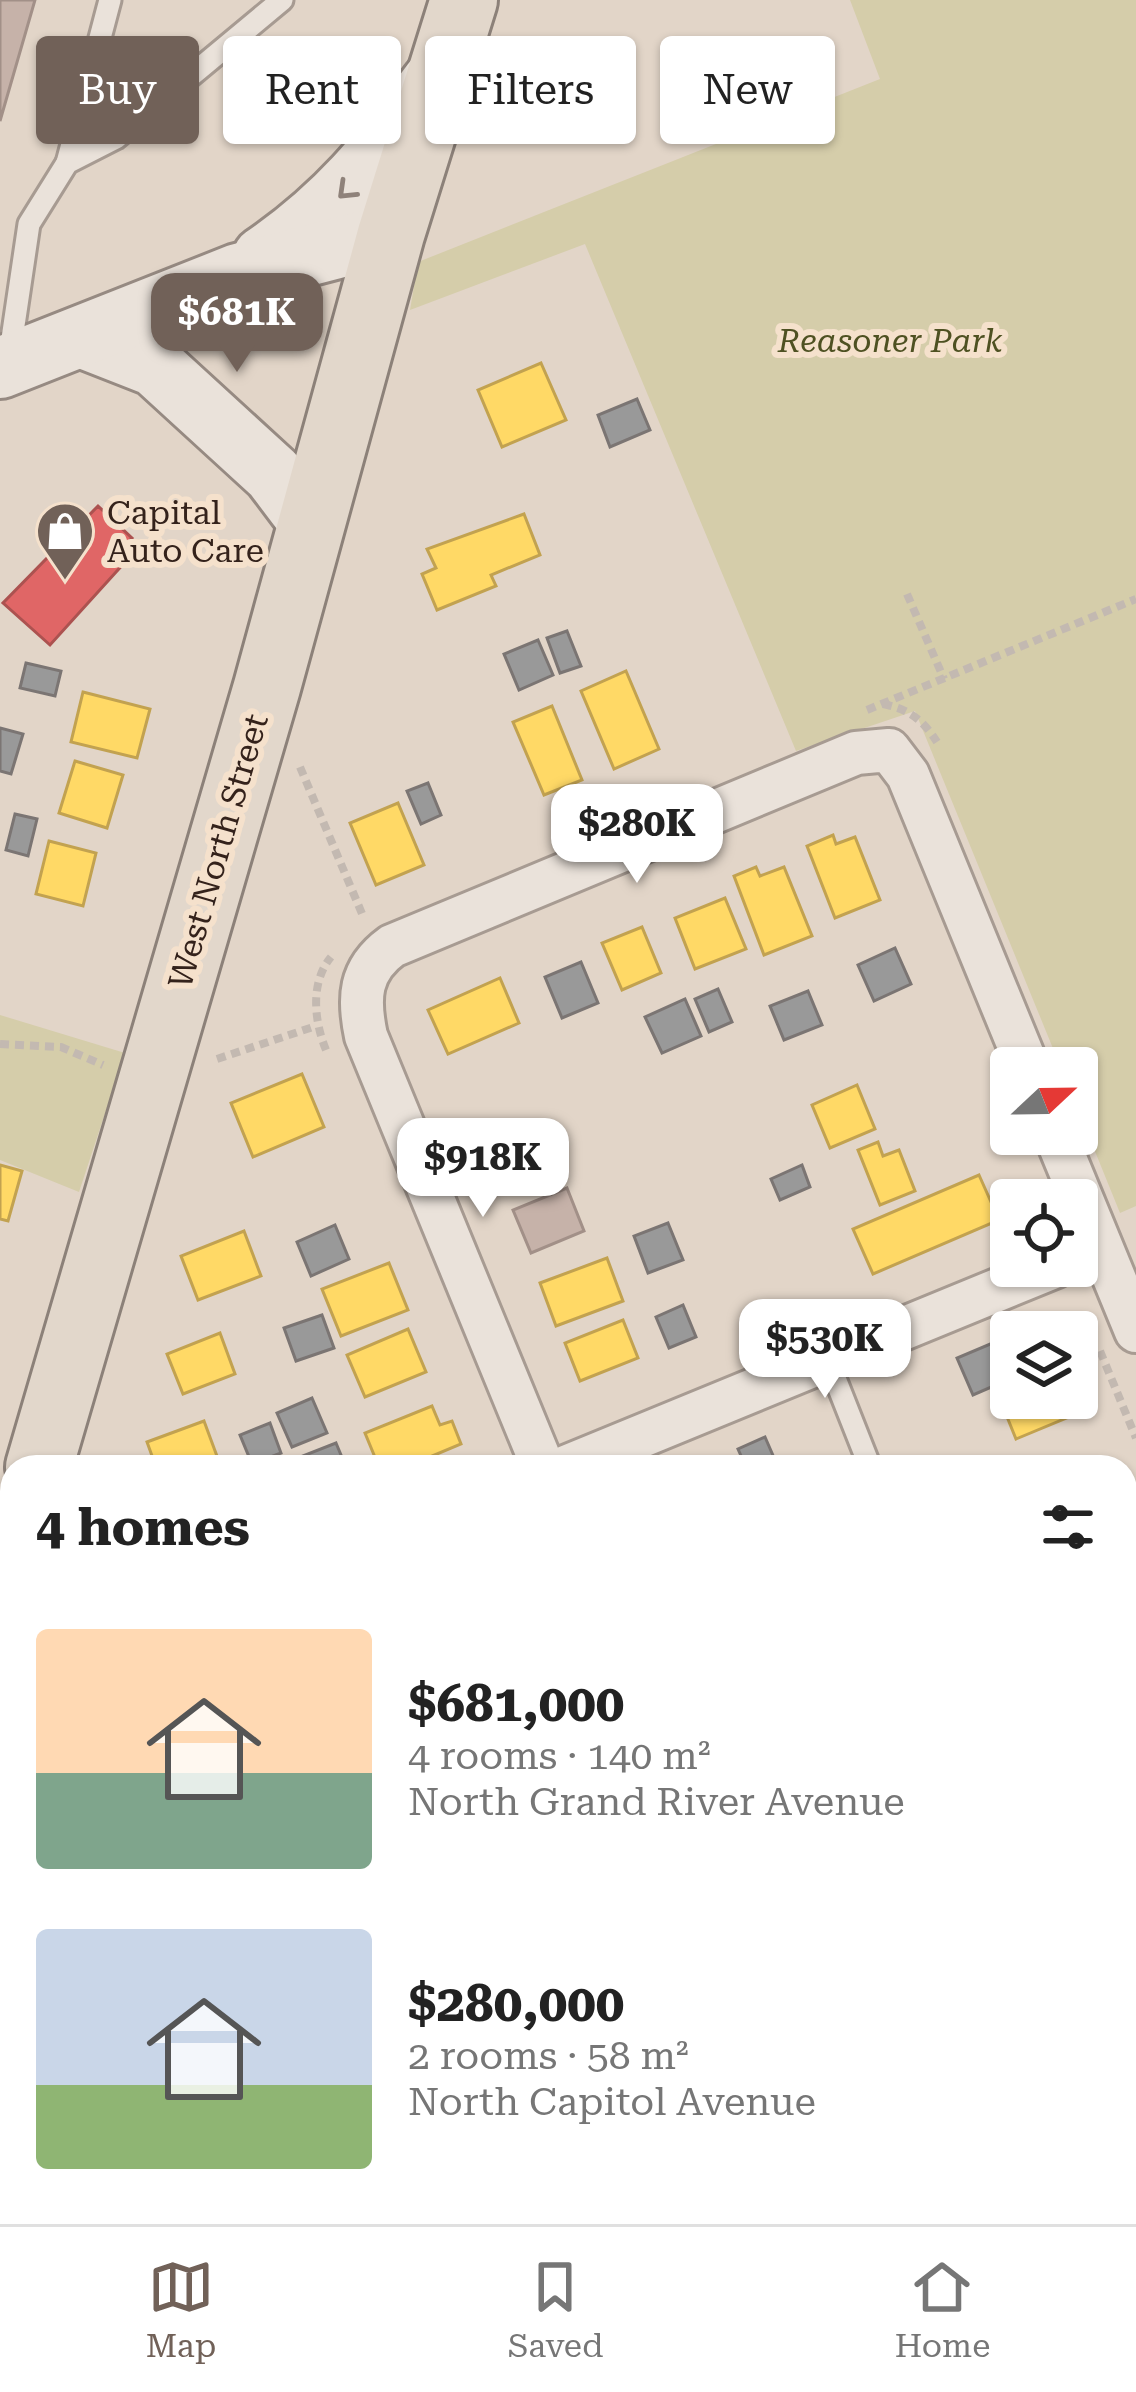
<!DOCTYPE html>
<html lang="en">
<head>
<meta charset="utf-8">
<style>
  body { margin:0; font-family:"Roboto Serif",serif; background:#f6f6f6; color:#222; height:100vh; display:flex; flex-direction:column; font-size:45px; white-space:nowrap }
  * { box-sizing:border-box; margin:0 }
  p { font-size:39px; color:#767676 }
  .icon { flex:none; width:66px; height:66px; fill:none; stroke:currentColor; stroke-width:2; stroke-linecap:round; stroke-linejoin:round }
  .map { position:relative; flex:1; overflow:hidden }
  .details { position:absolute; left:0px; top:1455px; width:1137px; height:771px; display:flex; flex-direction:column; background:#fff; border-radius:36px 36px 0 0; box-shadow:0 3px 9px #0004 }
  .details>* { flex:none }
  .top-card { position:absolute; left:36px; top:36px; width:1065px; height:108px; display:flex; gap:24px }
  .needle { width:78px; rotate:68deg }
  .tools { position:absolute; left:990px; top:1047px; display:grid; gap:24px }
  .tools a { display:grid; place-items:center; width:108px; height:108px; border-radius:12px; background:#fff; box-shadow:0 3px 9px #0004; font-size:60px }
  .price { position:absolute; translate:-50% -102px; padding:0 27px; border-radius:24px; background:#fff; color:#222; font-size:39px; line-height:78px; filter:drop-shadow(0 3px 6px #0008) }
  .price::after { content:''; position:absolute; left:50%; top:72px; width:36px; height:27px; margin-left:-18px; background:inherit; clip-path:polygon(0 0,100% 0,50% 100%) }
  .price.current { background:#716158; color:#fff }
  ul { padding:0; list-style:none }
  li { display:flex; align-items:center; gap:36px; height:300px; padding:0 36px }
  li span { display:grid; place-items:center; flex:none; width:336px; height:240px; border-radius:12px; color:#555 }
  li>.icon { margin-inline-start:auto }
  span .icon { width:144px; height:144px; fill:#fffc; stroke-width:1 }
  li b { font-size:51px }
  h2 { display:flex; justify-content:space-between; align-items:center; height:144px; padding:0 36px; font-size:51px }
  .chip { padding:0 42px; border-radius:12px; background:#fff; box-shadow:0 3px 9px #0004; font-size:42px; line-height:108px }
  .chip.current { background:#716158; color:#fff }
  .tab-bar { display:flex; justify-content:space-around; align-items:center; height:168px; border-top:3px solid #e0e0e0; background:#fff; font-size:33px; color:#767676 }
  .tab-bar a { display:grid; justify-items:center; gap:6px }
  .tab-bar .current { color:#716158 }
  .map>svg:first-child { display:block }
</style>
</head>
<body>
<div class="map">
<svg width="1136" height="2224" viewBox="0 0 1136 2224">
  <rect width="100%" height="100%" fill="#e2d5c8"/>
  <g fill="#d5cdaa">
    <polygon points="850,0 1136,0 1136,1206 1120,1213 1077,1107 1077,1068 1061,1068 915,711 796,751 585,244 410,310 418,262 880,79"/>
    <polygon points="0,1015 125,1053 79,1192 0,1160"/>
    <polygon points="0,1822 12,1853 12,2214 149,2214 153,2224 0,2224"/>
  </g>
  <g fill="#ffd966" stroke="#c2a250" stroke-width="3">
    <polygon points="541,363 566,420 502,447 478,390"/>
    <polygon points="524,514 540,555 491,575 496,586 437,610 422,574 436,568 427,549"/>
    <polygon points="626,671 659,749 614,769 581,691"/>
    <polygon points="83,692 150,709 137,758 71,742"/>
    <polygon points="552,706 582,780 544,795 513,722"/>
    <polygon points="75,761 123,775 107,828 59,813"/>
    <polygon points="398,803 424,865 376,885 350,823"/>
    <polygon points="833,835 836,844 855,837 880,900 835,918 807,846"/>
    <polygon points="49,841 96,853 83,906 36,894"/>
    <polygon points="756,867 760,876 784,867 812,936 764,955 734,876"/>
    <polygon points="725,898 746,949 695,969 675,918"/>
    <polygon points="642,927 661,973 622,990 602,943"/>
    <polygon points="500,978 519,1023 448,1054 428,1010"/>
    <polygon points="302,1074 324,1127 253,1157 231,1103"/>
    <polygon points="857,1085 875,1129 830,1148 812,1105"/>
    <polygon points="878,1142 883,1156 899,1150 915,1191 880,1205 858,1150"/>
    <polygon points="0,1165 22,1171 8,1221 0,1219"/>
    <polygon points="979,1175 999,1220 873,1274 853,1229"/>
    <polygon points="244,1231 261,1276 198,1300 181,1256"/>
    <polygon points="607,1258 623,1301 556,1326 540,1283"/>
    <polygon points="389,1263 408,1310 341,1336 322,1289"/>
    <polygon points="623,1320 638,1358 580,1381 565,1343"/>
    <polygon points="408,1329 426,1372 365,1397 347,1355"/>
    <polygon points="220,1333 235,1374 183,1394 167,1354"/>
    <polygon points="1077,1387 1086,1410 1016,1439 1001,1402 1077,1398"/>
    <polygon points="432,1406 440,1425 452,1421 461,1444 406,1467 379,1467 365,1433"/>
    <polygon points="204,1421 221,1467 156,1467 147,1442"/>
    <polygon points="1136,1595 1136,1640 1125,1645 1125,1600"/>
    <polygon points="1136,1676 1136,1715 1126,1720 1125,1681"/>
    <polygon points="313,2214 371,2214 375,2224 295,2224"/>
    <polygon points="927,2214 985,2214 961,2224 931,2224"/>
  </g>
  <polygon fill="#e06666" stroke="#ac5250" stroke-width="3" points="98,506 132,538 118,553 126,561 50,645 3,603"/>
  <g fill="#999" stroke="#7b7573" stroke-width="3">
    <polygon points="637,399 650,430 610,447 598,415"/>
    <polygon points="567,631 581,666 560,673 547,638"/>
    <polygon points="538,640 553,675 519,690 504,654"/>
    <polygon points="26,663 61,671 55,696 20,688"/>
    <polygon points="0,728 23,734 11,774 0,771"/>
    <polygon points="428,783 441,815 421,824 407,791"/>
    <polygon points="15,814 37,819 28,856 6,850"/>
    <polygon points="895,948 911,984 874,1001 858,965"/>
    <polygon points="581,962 598,1003 562,1018 545,977"/>
    <polygon points="718,989 732,1022 709,1032 695,999"/>
    <polygon points="808,991 822,1025 784,1040 770,1006"/>
    <polygon points="685,999 701,1036 662,1053 645,1017"/>
    <polygon points="802,1165 810,1187 780,1200 771,1179"/>
    <polygon points="668,1223 683,1260 648,1273 634,1236"/>
    <polygon points="335,1225 349,1259 311,1276 297,1242"/>
    <polygon points="683,1305 696,1337 669,1348 656,1317"/>
    <polygon points="322,1315 334,1348 296,1361 284,1328"/>
    <polygon points="995,1342 1010,1379 973,1395 957,1358"/>
    <polygon points="312,1398 327,1433 292,1447 277,1413"/>
    <polygon points="270,1423 281,1453 252,1464 240,1435"/>
    <polygon points="765,1437 778,1467 746,1467 738,1449"/>
    <polygon points="336,1443 346,1467 304,1467 300,1457"/>
  </g>
  <g fill="#c6b2a9" stroke="#a29088" stroke-width="3">
    <polygon points="0,0 35,0 0,121"/>
    <polygon points="567,1188 584,1231 531,1253 513,1210"/>
  </g>
  <g fill="none" stroke-linecap="round" stroke-linejoin="round">
    <defs>
      <g id="lane">
        <polyline points="67,163 110,0"/>
        <polyline points="9,359 29,224 67,163 116,138 282,0"/>
        <polyline points="827,1358 870,1467"/>
        <polyline points="1125,2103 1136,2129"/>
        <polyline points="530,2214 534,2224"/>
      </g>
      <g id="street">
        <polyline points="1055,1134 1136,1331"/>
        <path d="M543 1467 366 1036C358 998 359 970 392 946L856 753 889 750 908 775 1028 1068"/>
        <polyline points="566,1467 1056,1266"/>
        <polyline points="1125,2017 1136,2012"/>
        <polyline points="847,2214 852,2224"/>
        <polyline points="615,2224 639,2214"/>
      </g>
      <g id="secondary">
        <path d="M263 257C337 206 379 154 432 82"/>
        <polyline points="81,337 155,366 273,474 310,523"/>
        <polyline points="0,368 238,274 391,234"/>
      </g>
      <g id="primary">
        <polyline points="39,1467 267,687 391,234 464,0"/>
        <polyline points="12,1579 2,1631 12,1760"/>
        <polyline points="188,2214 192,2224"/>
      </g>
    </defs>
    <use href="#lane" stroke="#a79b92" stroke-width="27"/>
    <use href="#street" stroke="#a79b92" stroke-width="48"/>
    <use href="#secondary" stroke="#968a82" stroke-width="66"/>
    <use href="#primary" stroke="#8c8179" stroke-width="72"/>
    <g stroke="#c3b9b1" stroke-width="8" stroke-dasharray="9 6" stroke-linecap="butt">
      <polyline points="907,594 944,679"/>
      <path d="M883 704C909 709 923 720 937 742"/>
      <polyline points="867,710 1136,599"/>
      <polyline points="300,767 363,916"/>
      <polyline points="0,1044 61,1047 103,1065"/>
      <path d="M326 1050C314 1021 310 982 331 957"/>
      <polyline points="217,1059 316,1026"/>
      <polyline points="1077,1078 1092,1116"/>
      <polyline points="994,1092 1011,1132"/>
      <polyline points="1100,1351 1136,1438"/>
      <polyline points="895,2214 899,2224"/>
    </g>
    <use href="#lane" stroke="#eae2da" stroke-width="21"/>
    <use href="#street" stroke="#eae2da" stroke-width="42"/>
    <use href="#secondary" stroke="#eae2da" stroke-width="60"/>
    <use href="#primary" stroke="#e2d7cb" stroke-width="66"/>
  </g>
  <defs><path id="oneway-chevron" d="M-2-3.5L2.5 0L-2 3.5" fill="none" stroke-width="1.6" stroke-linecap="round" stroke-linejoin="round" transform="scale(3)"/></defs>
  <use stroke="#8f827a" href="#oneway-chevron" transform="translate(346 191) rotate(136)"/>
  <defs>
    <symbol id="shop-pin" viewBox="-11 -11 22 30"><path d="M0 17L-7.5 6A9.5 9.5 0 1 1 7.5 6Z" fill="#716158" stroke="#f5e1cc"/><path d="M-5-2.5h2.3a2.7 3.5 0 0 1 5.4 0H5L5.5 6h-11ZM-1.5-2.5h3a1.5 2.3 0 0 0-3 0Z" fill="#fff"/></symbol>
  </defs>
  <g fill-rule="evenodd">
    <use href="#shop-pin" x="32" y="498" width="66" height="90"/>
  </g>
  <g text-anchor="middle" dominant-baseline="central" stroke-width="12" stroke-linejoin="round" paint-order="stroke">
    <g font-size="33" font-style="italic" fill="#4e5122" stroke="#f5e1cc">
      <text x="890" y="340">Reasoner Park</text>
    </g>
    <g font-size="33" fill="#34221b" stroke="#f5e1cc" text-anchor="start">
      <text x="107" y="512">Capital<tspan x="107" dy="38">Auto Care</tspan></text>
    </g>
    <g font-size="33" fill="#34221b" stroke="#f5e1cc">
      <text transform="translate(218 851) rotate(-74)">West North Street</text>
    </g>
  </g>
</svg>
<div class="tools">
<a><svg class="needle" viewBox="-14 -14 28 28"><path d="M0-13l5 13h-10z" fill="#e53935"/><path d="M0 13l5-13h-10z" fill="#767676"/></svg></a>
<a><svg class="icon" aria-label="locate" viewBox="0 0 24 24"><circle cx="12" cy="12" r="6"/><path d="M12 2v4M12 18v4M2 12h4M18 12h4"/></svg></a>
<a><svg class="icon" aria-label="layers" viewBox="0 0 24 24"><path d="M12 4l9 5-9 5-9-5zM3 14l9 5 9-5"/></svg></a>
</div>
<b class="price current" style="left:237px;top:375px">$681K</b>
<b class="price" style="left:637px;top:886px">$280K</b>
<b class="price" style="left:483px;top:1220px">$918K</b>
<b class="price" style="left:825px;top:1401px">$530K</b>
<div class="top-card">
<a class="chip current">Buy</a>
<a class="chip">Rent</a>
<a class="chip">Filters</a>
<a class="chip">New</a>
</div>
<section class="details">
<h2>4 homes<svg class="icon" aria-label="filters" viewBox="0 0 24 24"><path d="M4 7h16M4 17h16"/><circle cx="9" cy="7" r="2"/><circle cx="15" cy="17" r="2"/></svg></h2>
<ul>
<li><span style="background:linear-gradient(#ffd9b3 60%,#7fa58c 0)"><svg class="icon" aria-label="home" viewBox="0 0 24 24"><path d="M3 11l9-7 9 7M6 9v11h12V9"/></svg></span><div><b>$681,000</b><p>4 rooms · 140 m²</p><p>North Grand River Avenue</p></div></li>
<li><span style="background:linear-gradient(#c9d6e8 65%,#8fb573 0)"><svg class="icon" aria-label="home" viewBox="0 0 24 24"><path d="M3 11l9-7 9 7M6 9v11h12V9"/></svg></span><div><b>$280,000</b><p>2 rooms · 58 m²</p><p>North Capitol Avenue</p></div></li>
</ul>
</section>
</div>
<nav class="tab-bar">
<a class="current"><svg class="icon" aria-label="map" viewBox="0 0 24 24"><path d="M3 6l6-2 6 2 6-2v14l-6 2-6-2-6 2zM9 4v14M15 6v14"/></svg>Map</a>
<a><svg class="icon" aria-label="saved" viewBox="0 0 24 24"><path d="M7 4h10v16l-5-4-5 4z"/></svg>Saved</a>
<a><svg class="icon" aria-label="home" viewBox="0 0 24 24"><path d="M3 11l9-7 9 7M6 9v11h12V9"/></svg>Home</a>
</nav>
</body>
</html>
